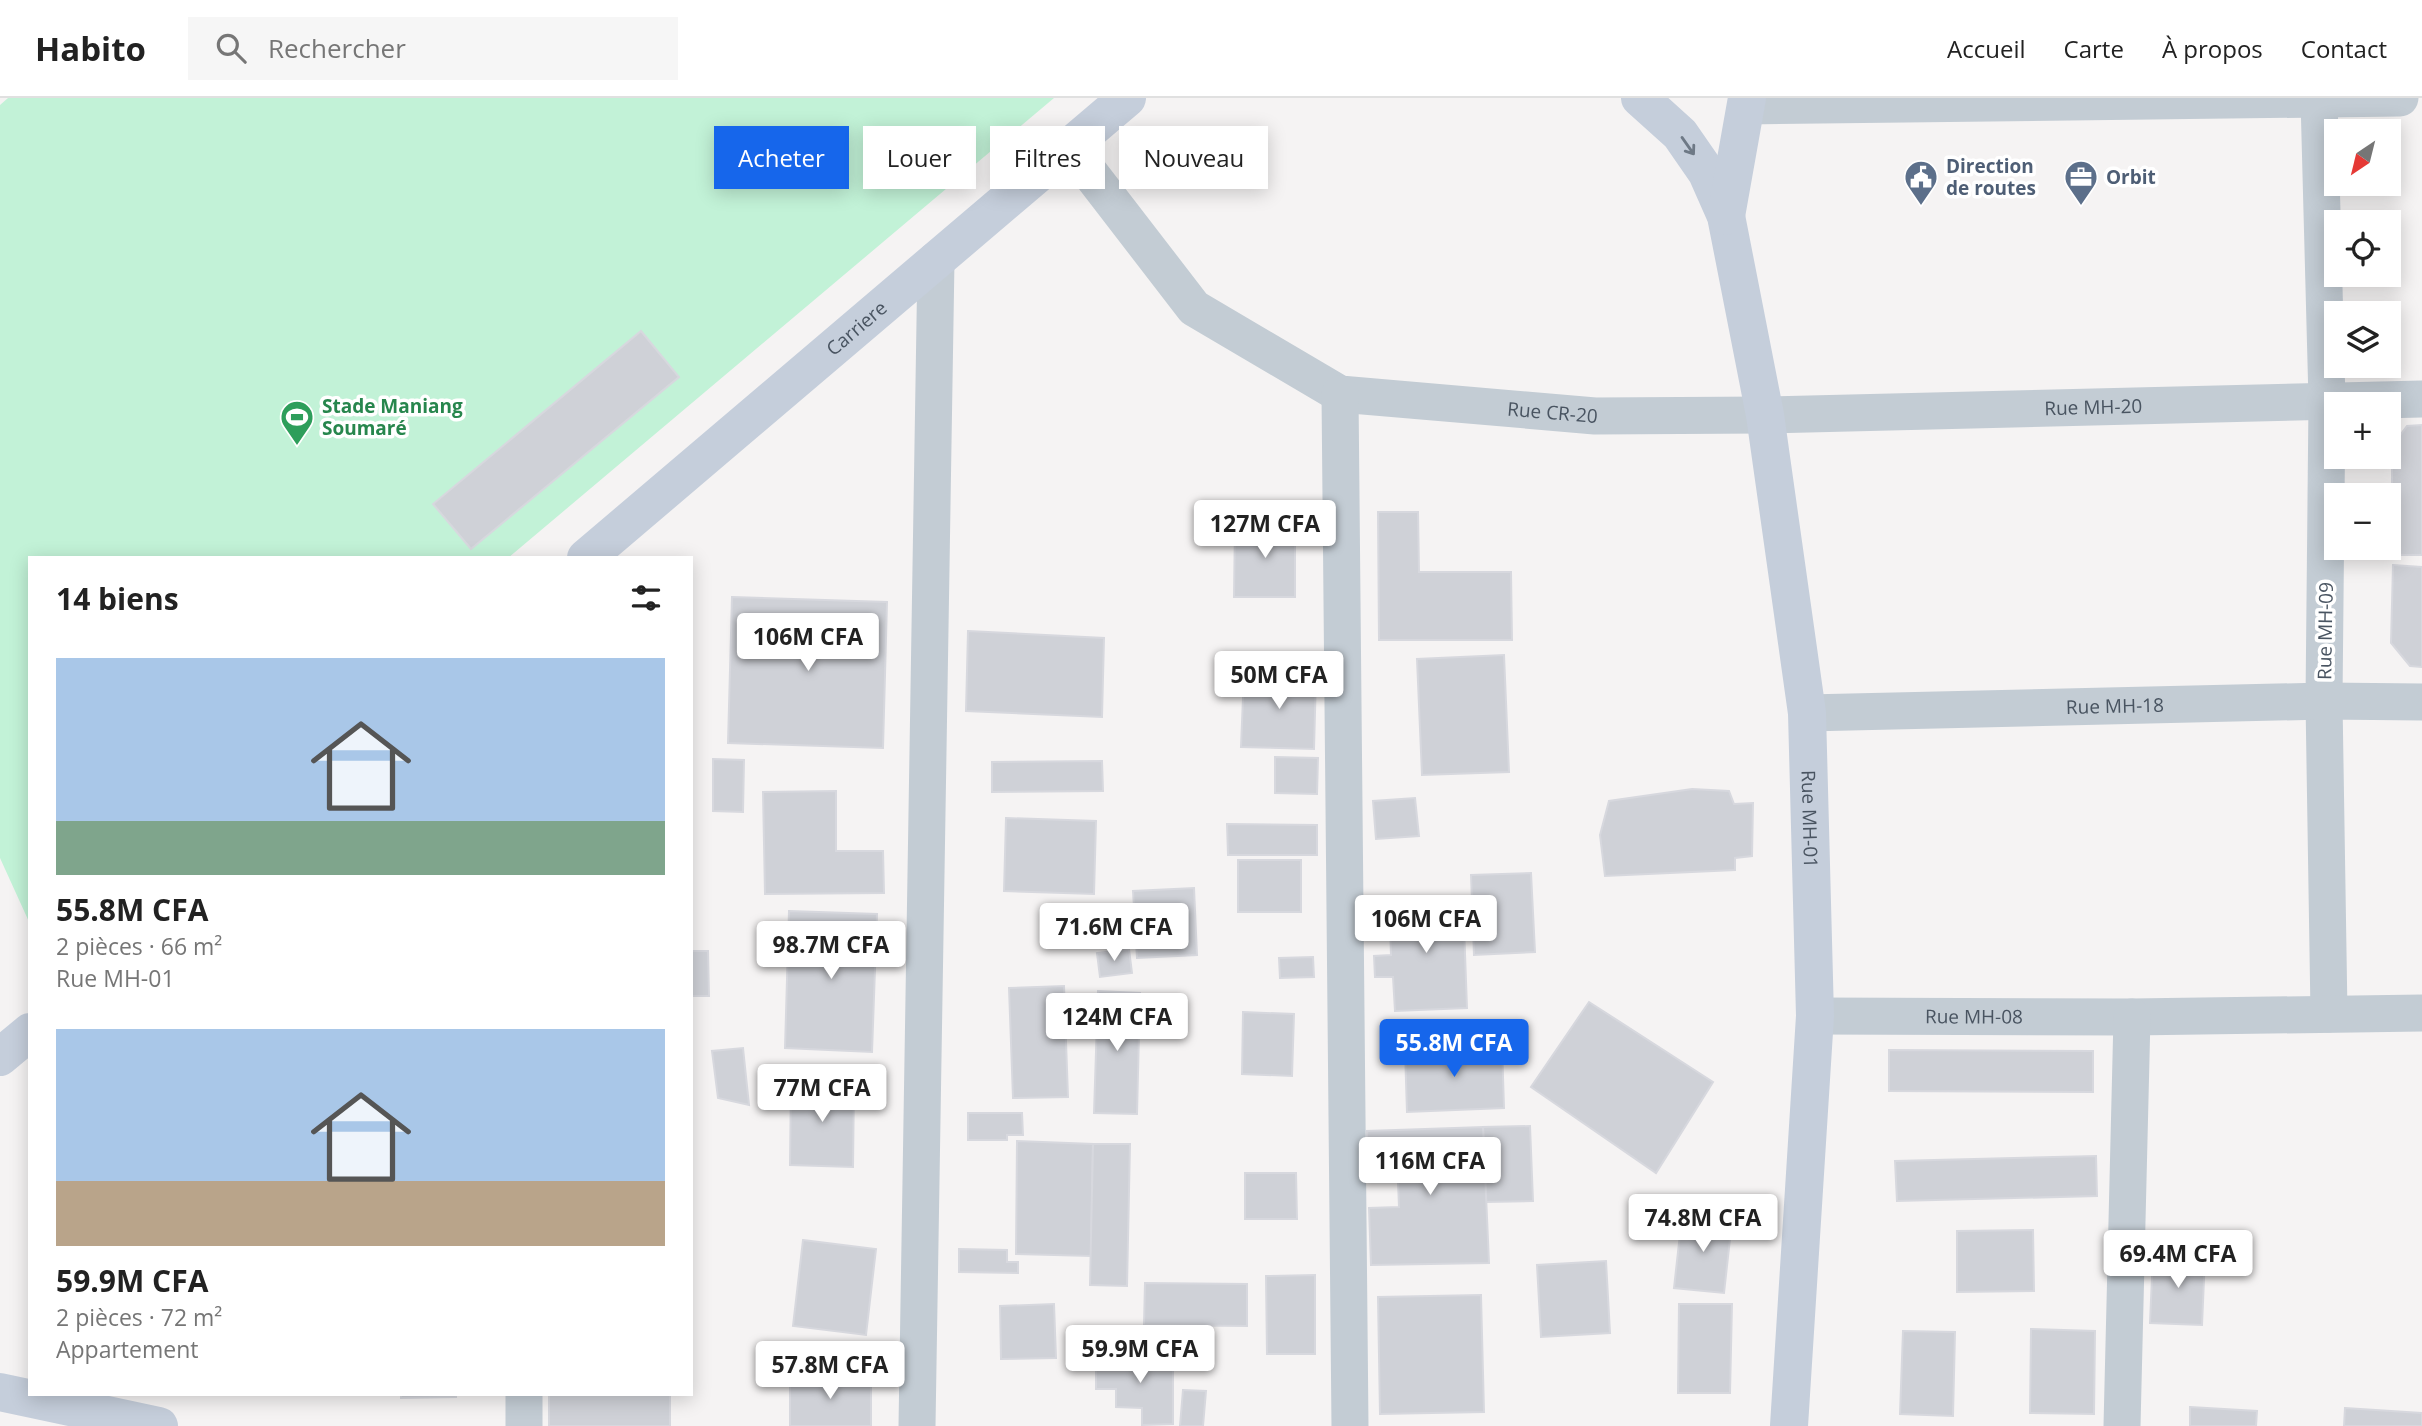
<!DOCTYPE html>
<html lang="fr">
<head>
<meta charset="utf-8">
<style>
  body { margin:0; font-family:"Open Sans",sans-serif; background:#f6f6f6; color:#222; height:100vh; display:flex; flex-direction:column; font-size:26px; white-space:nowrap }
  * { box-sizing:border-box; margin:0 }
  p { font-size:23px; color:#767676 }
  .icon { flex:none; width:38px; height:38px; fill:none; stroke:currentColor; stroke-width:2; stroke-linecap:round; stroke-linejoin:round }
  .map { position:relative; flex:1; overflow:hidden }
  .drawer { position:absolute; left:28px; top:458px; width:665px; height:840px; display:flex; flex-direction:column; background:#fff; border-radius:0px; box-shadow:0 4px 18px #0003 }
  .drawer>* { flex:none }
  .hud { position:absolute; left:714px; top:28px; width:665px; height:63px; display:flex; gap:14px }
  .needle { width:46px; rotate:215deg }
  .tools { position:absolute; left:2324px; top:21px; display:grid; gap:14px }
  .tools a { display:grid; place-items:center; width:77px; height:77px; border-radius:0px; background:#fff; box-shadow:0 4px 18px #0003; font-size:35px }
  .price { position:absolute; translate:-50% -60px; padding:0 16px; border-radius:7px; background:#fff; color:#222; font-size:23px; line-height:46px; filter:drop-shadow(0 2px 4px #0008) }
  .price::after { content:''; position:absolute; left:50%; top:42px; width:21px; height:16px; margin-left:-10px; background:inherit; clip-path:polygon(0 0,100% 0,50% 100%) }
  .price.selected { background:#1666eb; color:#fff }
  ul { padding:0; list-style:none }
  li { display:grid; align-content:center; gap:14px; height:371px; padding:0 28px }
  li span { display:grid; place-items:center; height:217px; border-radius:0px; color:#555 }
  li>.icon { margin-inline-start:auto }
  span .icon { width:126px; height:126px; fill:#fffc; stroke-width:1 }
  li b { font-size:30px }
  h2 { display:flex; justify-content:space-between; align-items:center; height:84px; padding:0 28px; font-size:30px }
  .tag { padding:0 24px; border-radius:0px; background:#fff; box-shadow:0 4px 18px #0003; font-size:24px; line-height:63px }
  .tag.selected { background:#1666eb; color:#fff }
  header { display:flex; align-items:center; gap:42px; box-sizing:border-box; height:98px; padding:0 35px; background:#fff; border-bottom:2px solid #e0e0e0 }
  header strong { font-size:33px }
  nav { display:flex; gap:38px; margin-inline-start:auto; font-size:24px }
  .search { width:490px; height:63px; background:#f6f6f6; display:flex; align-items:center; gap:18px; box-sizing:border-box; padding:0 24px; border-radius:0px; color:#767676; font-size:26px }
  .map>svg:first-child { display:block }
</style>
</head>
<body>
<header>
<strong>Habito</strong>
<div class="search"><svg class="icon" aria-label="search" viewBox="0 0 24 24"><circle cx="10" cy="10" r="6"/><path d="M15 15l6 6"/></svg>Rechercher</div>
<nav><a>Accueil</a><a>Carte</a><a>À propos</a><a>Contact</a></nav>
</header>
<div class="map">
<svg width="2422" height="1328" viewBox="0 0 2422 1328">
  <rect width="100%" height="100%" fill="#f5f3f3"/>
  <polygon fill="#c2f2d7" points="8,0 1054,0 508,460 30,460 30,826 0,760 0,7"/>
  <g fill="#cfd1d7" stroke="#d7d8de" stroke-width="2">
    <polygon points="641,233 679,279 471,451 433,406"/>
    <polygon points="2422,327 2422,457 2392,457 2392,348 2407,328"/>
    <polygon points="1378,414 1418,414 1419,474 1511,474 1512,542 1379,542"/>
    <polygon points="1235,425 1295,425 1295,499 1234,499"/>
    <polygon points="2393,467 2422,469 2422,569 2410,568 2391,545"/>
    <polygon points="732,499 887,504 883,650 728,645"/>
    <polygon points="968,533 1104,540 1102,619 966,613"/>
    <polygon points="1504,557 1509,674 1422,677 1417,561"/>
    <polygon points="1244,575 1316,578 1314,651 1241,649"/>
    <polygon points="1275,659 1318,660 1317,696 1275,695"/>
    <polygon points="713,661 744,662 743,714 713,713"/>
    <polygon points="1102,663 1103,693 992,694 992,664"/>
    <polygon points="1692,691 1729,693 1734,706 1753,705 1752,758 1735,760 1735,772 1605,778 1600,737 1609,703"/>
    <polygon points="836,693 836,753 883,753 884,795 765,796 763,694"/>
    <polygon points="1415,700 1419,738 1376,741 1373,703"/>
    <polygon points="1006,720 1096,723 1094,796 1004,793"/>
    <polygon points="1227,726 1317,727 1317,757 1228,757"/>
    <rect x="1238" y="762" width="63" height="52"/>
    <polygon points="1531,775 1535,854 1474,857 1471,777"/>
    <polygon points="1194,790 1197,857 1137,860 1133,793"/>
    <polygon points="1463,801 1467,910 1395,913 1393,879 1375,879 1374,858 1391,857 1389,803"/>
    <polygon points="789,813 877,816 872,954 785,950"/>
    <polygon points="1129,851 1132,875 1100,879 1097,855"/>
    <polygon points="691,853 708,853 709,898 691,898"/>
    <polygon points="1313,859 1314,879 1280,880 1279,860"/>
    <polygon points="1064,888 1068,999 1013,1000 1009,890"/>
    <polygon points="1098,893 1140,895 1137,1016 1094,1015"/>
    <polygon points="1589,904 1713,984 1656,1075 1531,989"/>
    <polygon points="1243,914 1294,916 1292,978 1242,976"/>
    <polygon points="1502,948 1504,1010 1407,1014 1405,952"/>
    <polygon points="743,950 749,1007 718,1000 712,953"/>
    <polygon points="1889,952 2093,953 2093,994 1889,993"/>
    <polygon points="791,983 854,984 853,1069 790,1067"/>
    <polygon points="968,1015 1022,1015 1023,1037 1007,1037 1007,1042 968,1042"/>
    <polygon points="1530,1028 1533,1103 1486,1104 1483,1029"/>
    <polygon points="1483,1029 1489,1165 1371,1167 1369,1110 1399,1109 1398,1083 1368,1084 1367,1033"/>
    <polygon points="1017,1043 1093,1046 1091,1158 1016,1156"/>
    <polygon points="1093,1046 1130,1046 1127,1188 1090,1187"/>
    <polygon points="2096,1058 2097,1098 1897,1103 1895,1063"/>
    <polygon points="1245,1075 1296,1075 1297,1121 1245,1121"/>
    <polygon points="1682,1118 1732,1123 1724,1195 1674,1190"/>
    <polygon points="2033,1132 2034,1193 1957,1194 1957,1133"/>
    <polygon points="803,1142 876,1151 866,1237 793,1228"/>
    <polygon points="959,1151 1007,1152 1007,1164 1018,1164 1018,1175 959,1174"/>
    <polygon points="2153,1156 2205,1158 2202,1227 2150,1225"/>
    <polygon points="1606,1163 1610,1235 1541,1239 1537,1167"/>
    <polygon points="1315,1177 1315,1256 1267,1256 1266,1178"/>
    <polygon points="1145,1185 1247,1186 1247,1228 1144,1227"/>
    <polygon points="1481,1197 1484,1314 1380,1316 1378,1199"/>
    <polygon points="1054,1206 1056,1260 1001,1261 1000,1208"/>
    <polygon points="1679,1206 1732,1206 1730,1295 1678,1295"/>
    <polygon points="2031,1231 2095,1233 2094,1316 2030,1315"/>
    <polygon points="1903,1233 1955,1234 1953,1318 1900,1316"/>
    <polygon points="1173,1258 1173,1326 1142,1327 1142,1310 1116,1309 1116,1291 1096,1291 1096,1259"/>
    <rect x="790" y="1279" width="81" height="49"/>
    <polygon points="1183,1292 1206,1293 1203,1328 1180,1328"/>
    <polygon points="401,1297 456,1297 456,1299 401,1300"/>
    <rect x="549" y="1297" width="121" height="31"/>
    <polygon points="2190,1309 2257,1313 2256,1328 2190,1328"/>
    <polygon points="2345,1310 2422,1315 2422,1328 2344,1328"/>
  </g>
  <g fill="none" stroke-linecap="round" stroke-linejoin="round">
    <g stroke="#c3ccd4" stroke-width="37">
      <polyline points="2319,1 2327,302 2324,603 2329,916"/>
      <polyline points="1746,8 2400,0"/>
      <path id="s1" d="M1070 49 1194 210 1340 296 1595 318 1765 317 2422 301"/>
      <polyline points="1340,296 1350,1328"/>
      <path id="s2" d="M1807 615 2324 603 2422 604"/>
      <path id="s3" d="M1815 918 2132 919 2422 915"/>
      <polyline points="524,1328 524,1297"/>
      <polyline points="917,1328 936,162"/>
      <polyline points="2122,1328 2132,919"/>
    </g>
    <g stroke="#c5cedb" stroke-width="38">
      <path id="s4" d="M1640 0 1680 36 1707 75 1726 118 1765 317 1807 615 1815 918 1789 1328"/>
      <polyline points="1726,118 1747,0"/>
      <path id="s5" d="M586 460 1127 0"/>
      <polyline points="0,959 30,934"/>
      <polyline points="0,1294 159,1328"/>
    </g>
  </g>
  <defs><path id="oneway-shaft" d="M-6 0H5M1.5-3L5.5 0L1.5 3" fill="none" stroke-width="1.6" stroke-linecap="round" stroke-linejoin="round" transform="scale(1.75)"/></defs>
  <use stroke="#6e7986" href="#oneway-shaft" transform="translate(1688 48) rotate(55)"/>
  <defs>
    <symbol id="civic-pin" viewBox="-11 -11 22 30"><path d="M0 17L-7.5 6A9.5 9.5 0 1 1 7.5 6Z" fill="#5c6f8a" stroke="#fff"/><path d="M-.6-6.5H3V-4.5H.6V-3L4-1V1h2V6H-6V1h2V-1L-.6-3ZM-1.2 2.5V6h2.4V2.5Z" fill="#fff"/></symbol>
    <symbol id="office-pin" viewBox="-11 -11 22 30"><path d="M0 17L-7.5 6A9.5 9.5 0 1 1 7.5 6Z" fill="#5c6f8a" stroke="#fff"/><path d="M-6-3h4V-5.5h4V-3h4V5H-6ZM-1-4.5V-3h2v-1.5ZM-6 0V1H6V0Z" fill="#fff"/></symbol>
    <symbol id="stadium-pin" viewBox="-11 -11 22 30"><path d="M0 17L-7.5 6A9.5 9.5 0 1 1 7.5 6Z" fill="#2e9e5b" stroke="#fff"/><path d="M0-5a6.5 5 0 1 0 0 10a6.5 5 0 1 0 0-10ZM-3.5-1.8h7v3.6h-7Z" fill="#fff"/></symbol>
  </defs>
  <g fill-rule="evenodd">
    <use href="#civic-pin" x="1902" y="60" width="38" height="52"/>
    <use href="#office-pin" x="2062" y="60" width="38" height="52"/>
    <use href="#stadium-pin" x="278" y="300" width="38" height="52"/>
  </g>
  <g text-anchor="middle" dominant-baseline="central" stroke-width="7" stroke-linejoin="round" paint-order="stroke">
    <g font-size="19" font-weight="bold" fill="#4e5e75" stroke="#fff" text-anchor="start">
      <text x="1946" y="68">Direction<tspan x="1946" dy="22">de routes</tspan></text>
      <text x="2106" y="79">Orbit</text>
    </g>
    <g font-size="19" fill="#495461" stroke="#fff">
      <text stroke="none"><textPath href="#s5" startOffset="355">Carriere</textPath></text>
      <text stroke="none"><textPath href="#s1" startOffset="1127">Rue MH-20</textPath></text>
      <text stroke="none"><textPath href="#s1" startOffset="586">Rue CR-20</textPath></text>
      <text transform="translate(2325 533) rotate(-89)">Rue MH-09</text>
      <text stroke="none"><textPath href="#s2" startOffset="308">Rue MH-18</textPath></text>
      <text stroke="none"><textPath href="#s4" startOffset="758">Rue MH-01</textPath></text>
      <text stroke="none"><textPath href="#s3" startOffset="159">Rue MH-08</textPath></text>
    </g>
    <g font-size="19" font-weight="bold" fill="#27864d" stroke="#fff" text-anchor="start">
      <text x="322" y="308">Stade Maniang<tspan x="322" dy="22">Soumaré</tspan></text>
    </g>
  </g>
</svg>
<div class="tools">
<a><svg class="needle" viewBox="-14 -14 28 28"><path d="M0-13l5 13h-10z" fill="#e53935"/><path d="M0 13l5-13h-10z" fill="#767676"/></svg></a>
<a><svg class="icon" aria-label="locate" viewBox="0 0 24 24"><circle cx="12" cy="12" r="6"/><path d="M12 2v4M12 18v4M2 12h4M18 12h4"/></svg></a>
<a><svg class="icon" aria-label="layers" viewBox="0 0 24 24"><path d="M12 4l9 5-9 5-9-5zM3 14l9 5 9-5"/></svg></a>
<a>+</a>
<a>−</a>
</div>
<b class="price" style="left:1265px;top:462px">127M CFA</b>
<b class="price" style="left:808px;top:575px">106M CFA</b>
<b class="price" style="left:1279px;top:613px">50M CFA</b>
<b class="price" style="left:1426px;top:857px">106M CFA</b>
<b class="price" style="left:1114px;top:865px">71.6M CFA</b>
<b class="price" style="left:831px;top:883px">98.7M CFA</b>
<b class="price" style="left:1117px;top:955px">124M CFA</b>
<b class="price selected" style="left:1454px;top:981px">55.8M CFA</b>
<b class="price" style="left:822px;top:1026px">77M CFA</b>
<b class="price" style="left:1430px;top:1099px">116M CFA</b>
<b class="price" style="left:1703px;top:1156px">74.8M CFA</b>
<b class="price" style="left:2178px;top:1192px">69.4M CFA</b>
<b class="price" style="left:1140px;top:1287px">59.9M CFA</b>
<b class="price" style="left:830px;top:1303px">57.8M CFA</b>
<div class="hud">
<a class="tag selected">Acheter</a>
<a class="tag">Louer</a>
<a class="tag">Filtres</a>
<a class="tag">Nouveau</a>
</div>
<section class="drawer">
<h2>14 biens<svg class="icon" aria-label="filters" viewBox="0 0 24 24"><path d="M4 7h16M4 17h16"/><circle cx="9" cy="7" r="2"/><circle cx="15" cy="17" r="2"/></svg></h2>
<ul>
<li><span style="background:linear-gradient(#a9c7e8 75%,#7fa58c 0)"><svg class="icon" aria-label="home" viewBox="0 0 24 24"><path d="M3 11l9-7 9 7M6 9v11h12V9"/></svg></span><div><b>55.8M CFA</b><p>2 pièces · 66 m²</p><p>Rue MH-01</p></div></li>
<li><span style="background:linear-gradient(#a9c7e8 70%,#b9a48a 0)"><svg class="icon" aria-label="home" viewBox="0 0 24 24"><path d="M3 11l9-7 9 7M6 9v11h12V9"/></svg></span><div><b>59.9M CFA</b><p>2 pièces · 72 m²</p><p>Appartement</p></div></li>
</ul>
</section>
</div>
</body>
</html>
